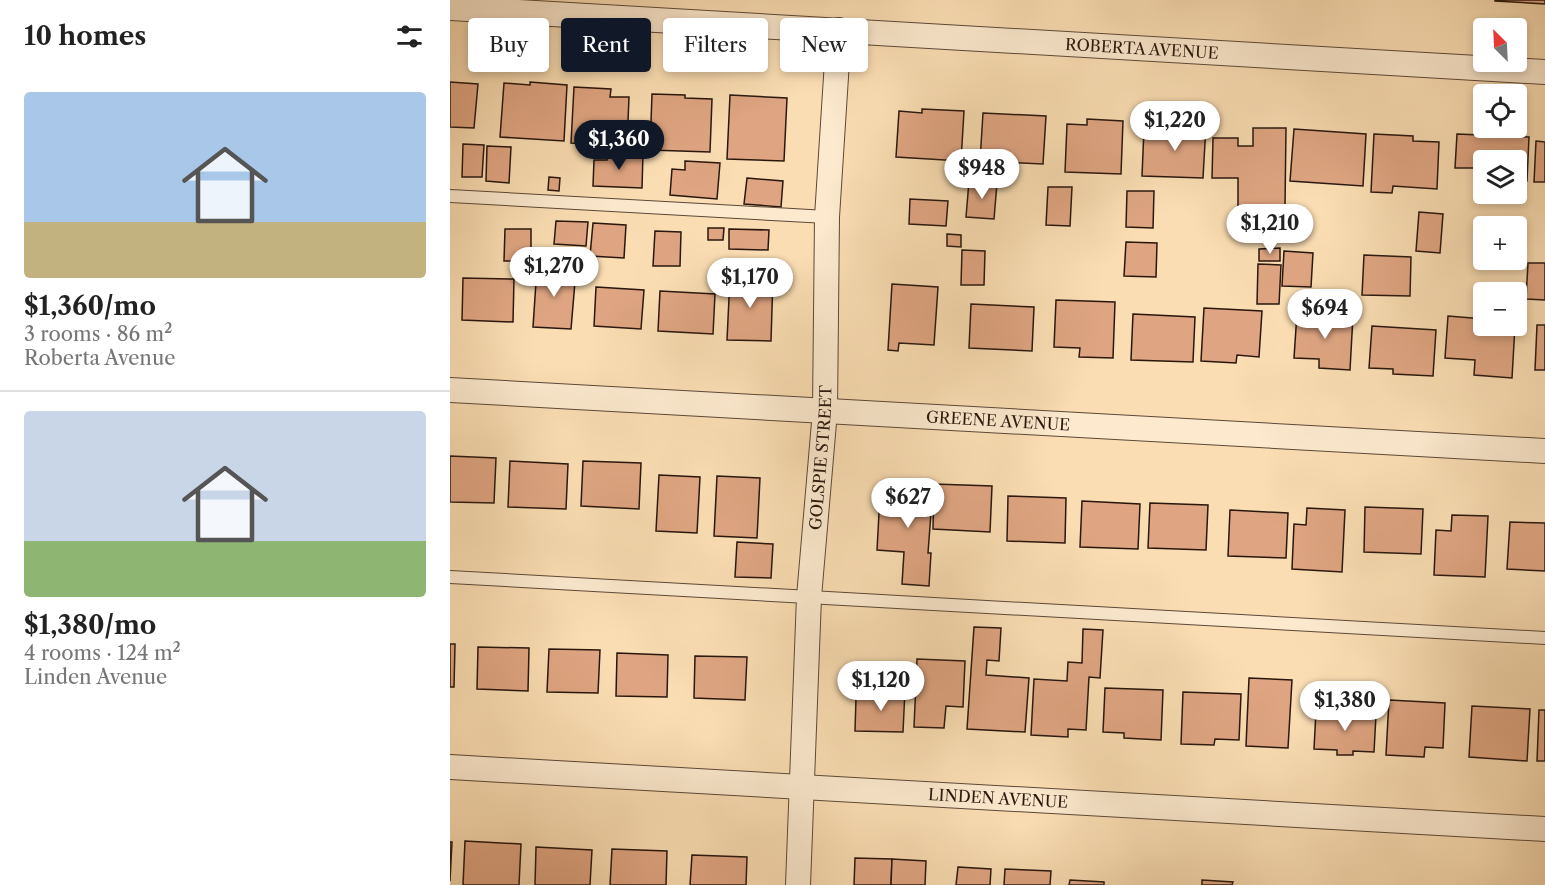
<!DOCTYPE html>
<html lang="en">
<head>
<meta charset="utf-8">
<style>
  body { margin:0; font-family:"Libre Caslon Text",serif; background:#f2f2f2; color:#222; height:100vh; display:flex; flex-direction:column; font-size:22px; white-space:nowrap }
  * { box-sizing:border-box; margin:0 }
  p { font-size:20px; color:#767676 }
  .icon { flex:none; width:33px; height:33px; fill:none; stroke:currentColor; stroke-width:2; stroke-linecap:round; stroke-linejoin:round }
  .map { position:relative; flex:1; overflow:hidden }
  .sheet { display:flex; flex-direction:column; background:#fff; width:450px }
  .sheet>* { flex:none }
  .hud { position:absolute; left:18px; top:18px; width:570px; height:54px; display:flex; gap:12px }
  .needle { width:39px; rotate:336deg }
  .fabs { position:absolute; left:1023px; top:18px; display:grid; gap:12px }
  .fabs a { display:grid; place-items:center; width:54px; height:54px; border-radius:6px; background:#fff; box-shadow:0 3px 9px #0003; font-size:30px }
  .price { position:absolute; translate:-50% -51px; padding:0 14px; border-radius:21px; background:#fff; color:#222; font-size:20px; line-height:39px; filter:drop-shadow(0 2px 3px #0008) }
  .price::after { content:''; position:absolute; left:50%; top:36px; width:18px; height:14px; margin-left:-9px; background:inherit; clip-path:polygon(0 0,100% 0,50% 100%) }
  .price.on { background:#111827; color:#fff }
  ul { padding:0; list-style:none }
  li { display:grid; align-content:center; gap:12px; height:318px; padding:0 24px }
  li+li { border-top:2px solid #e0e0e0 }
  li span { display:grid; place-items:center; height:186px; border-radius:6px; color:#555 }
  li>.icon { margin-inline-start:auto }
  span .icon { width:108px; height:108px; fill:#fffc; stroke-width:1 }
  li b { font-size:26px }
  h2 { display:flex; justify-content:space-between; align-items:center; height:72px; padding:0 24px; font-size:26px }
  .chip { padding:0 21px; border-radius:6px; background:#fff; box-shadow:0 3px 9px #0003; font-size:21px; line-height:54px }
  .chip.on { background:#111827; color:#fff }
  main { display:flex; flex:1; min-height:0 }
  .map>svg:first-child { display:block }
</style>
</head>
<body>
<main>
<section class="sheet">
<h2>10 homes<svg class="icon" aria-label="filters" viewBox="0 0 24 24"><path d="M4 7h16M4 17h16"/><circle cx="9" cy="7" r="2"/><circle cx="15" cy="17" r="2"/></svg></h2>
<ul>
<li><span style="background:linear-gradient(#a9c7e8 70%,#c2b280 0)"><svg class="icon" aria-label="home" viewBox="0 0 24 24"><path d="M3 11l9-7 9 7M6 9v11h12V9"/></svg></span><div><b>$1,360/mo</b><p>3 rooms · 86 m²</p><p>Roberta Avenue</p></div></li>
<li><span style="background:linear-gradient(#c9d6e8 70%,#8fb573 0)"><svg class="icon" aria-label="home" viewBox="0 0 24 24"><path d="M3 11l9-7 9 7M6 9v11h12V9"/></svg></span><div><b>$1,380/mo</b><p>4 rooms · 124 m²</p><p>Linden Avenue</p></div></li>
</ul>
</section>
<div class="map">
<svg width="1095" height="885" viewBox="0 0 1095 885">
  <rect width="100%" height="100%" fill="#faddb3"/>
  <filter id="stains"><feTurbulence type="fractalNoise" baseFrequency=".00333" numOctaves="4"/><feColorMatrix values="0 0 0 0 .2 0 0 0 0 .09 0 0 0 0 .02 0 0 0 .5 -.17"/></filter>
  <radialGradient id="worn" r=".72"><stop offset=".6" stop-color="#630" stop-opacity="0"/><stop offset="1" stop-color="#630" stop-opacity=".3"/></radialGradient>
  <g fill="#dfa582" stroke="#29170e" stroke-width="1.5">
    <polygon points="1095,0 1095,4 1045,1 1045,0"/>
    <polygon points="0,82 28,84 24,128 0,127"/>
    <polygon points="80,82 117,85 114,141 50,137 54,83 80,85"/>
    <polygon points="124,87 161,89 160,97 179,97 177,146 121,143"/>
    <polygon points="202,94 235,95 235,98 262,99 260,152 200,150"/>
    <polygon points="280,95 337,98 334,161 277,159"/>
    <polygon points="472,109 514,111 511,161 446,157 449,111 472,113"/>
    <polygon points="533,113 596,116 593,164 530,161"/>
    <polygon points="637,119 673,121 671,174 615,172 617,124 637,125"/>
    <polygon points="726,123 756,125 753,178 692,176 694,129 725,131"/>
    <polygon points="803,128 836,128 835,207 788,206 788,178 762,178 763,138 788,138 788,146 803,146"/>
    <polygon points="844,129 916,134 913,186 840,181"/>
    <polygon points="924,134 963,136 963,141 989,142 987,189 943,186 942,193 921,192"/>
    <polygon points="1007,134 1079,137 1077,181 1066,181 1066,160 1034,160 1034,179 1025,179 1026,168 1005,168"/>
    <polygon points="1086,141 1095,142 1095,182 1084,182"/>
    <polygon points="13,144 34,145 32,177 12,177"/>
    <polygon points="37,146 61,147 59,183 36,181"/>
    <polygon points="157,152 193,153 192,188 143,186 144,160 157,160"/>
    <polygon points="235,161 270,163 267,199 220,195 222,169 235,170"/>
    <polygon points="99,177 110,178 109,191 98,190"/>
    <polygon points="297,178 333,181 331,207 294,204"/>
    <polygon points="519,181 547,183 544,219 516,217"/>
    <polygon points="598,187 622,187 620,226 596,225"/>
    <polygon points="677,191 704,191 703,228 676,227"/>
    <polygon points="460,199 498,201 496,226 459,224"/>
    <polygon points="969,212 993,214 990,253 966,251"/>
    <polygon points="106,221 138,222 136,246 104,244"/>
    <polygon points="143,223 176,225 174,258 140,256"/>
    <polygon points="258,228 274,228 273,240 258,240"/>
    <polygon points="55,229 81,229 81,261 54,261"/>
    <polygon points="279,229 319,230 318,250 279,249"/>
    <polygon points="205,231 231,232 230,266 203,266"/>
    <polygon points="497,234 511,235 511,247 497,246"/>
    <polygon points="676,242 707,243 706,277 674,276"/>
    <polygon points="830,248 830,261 809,261 809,249"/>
    <polygon points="512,250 535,251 534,285 511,285"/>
    <polygon points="834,251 863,253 861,287 832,286"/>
    <polygon points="914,255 961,257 960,296 912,295"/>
    <polygon points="1078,263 1095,263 1095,300 1076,299"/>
    <polygon points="808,264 831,265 829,304 807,304"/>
    <polygon points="87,267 126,270 121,329 83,327"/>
    <polygon points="280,277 323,278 321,341 277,340"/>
    <polygon points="13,278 64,279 63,322 12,320"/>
    <polygon points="442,284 488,287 484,345 449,343 448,351 438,350"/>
    <polygon points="146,287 194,290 191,329 144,326"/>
    <polygon points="210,291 265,294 263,334 208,331"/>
    <polygon points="606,300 665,302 663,358 629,357 630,348 604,347"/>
    <polygon points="521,304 584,307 582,351 519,348"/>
    <polygon points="754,308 812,311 809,357 787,355 786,363 751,361"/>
    <polygon points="847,313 903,316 900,370 869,368 869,359 844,358"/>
    <polygon points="683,314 745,317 743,362 681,360"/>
    <polygon points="998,316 1034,319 1034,326 1065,326 1062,378 1024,375 1025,360 995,358"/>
    <polygon points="1087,325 1095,325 1095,370 1085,370"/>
    <polygon points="922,326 986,330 983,376 943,374 943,369 919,368"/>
    <polygon points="0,456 46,458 44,503 0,502"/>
    <polygon points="60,461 118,464 116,509 58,507"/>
    <polygon points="133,461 191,463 189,509 131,506"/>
    <polygon points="209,475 250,477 247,533 206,531"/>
    <polygon points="267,476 310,478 307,538 264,536"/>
    <polygon points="443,483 483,486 478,553 481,553 479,586 452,584 454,552 427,550 430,495 442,496"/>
    <polygon points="484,484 542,486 540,532 483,529"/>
    <polygon points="558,496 616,498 615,543 557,541"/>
    <polygon points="632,501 690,504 688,549 630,547"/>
    <polygon points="700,503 758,505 756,550 698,548"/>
    <polygon points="915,507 973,509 971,554 914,552"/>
    <polygon points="857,508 895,510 892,572 842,569 844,524 856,525"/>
    <polygon points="780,510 838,513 836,558 778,556"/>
    <polygon points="1002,515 1038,516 1035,577 984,575 986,530 1001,531"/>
    <polygon points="1060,522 1095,523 1095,571 1057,569"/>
    <polygon points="287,542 323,544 321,578 285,577"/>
    <polygon points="524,627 551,628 549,661 537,660 536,675 579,678 575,732 517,729"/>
    <polygon points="633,629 653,630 650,678 639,677 636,730 618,729 618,737 581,735 584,679 617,681 618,662 632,663"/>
    <polygon points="0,644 5,644 4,687 0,687"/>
    <polygon points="28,647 79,648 78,691 27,689"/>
    <polygon points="99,649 150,650 148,693 97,692"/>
    <polygon points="167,653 218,655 217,697 166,696"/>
    <polygon points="245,656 297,657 295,700 244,698"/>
    <polygon points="467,659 515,661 513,707 496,706 494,728 464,727"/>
    <polygon points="799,678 842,680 838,748 796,746"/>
    <polygon points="655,688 713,690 711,740 674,738 674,733 653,732"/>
    <polygon points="430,689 455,690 453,732 405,731 406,698 430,699"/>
    <polygon points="733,692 791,694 789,740 765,739 764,745 731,744"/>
    <polygon points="939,700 995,703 993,748 975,747 974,757 936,755"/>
    <polygon points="1022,706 1080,709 1077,761 1019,757"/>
    <polygon points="1089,710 1095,710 1095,761 1087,761"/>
    <polygon points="866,711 926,715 924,752 903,751 903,755 887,755 887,750 864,749"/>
    <polygon points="15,841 71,844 69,885 13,885"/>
    <polygon points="0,842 2,842 0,881"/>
    <polygon points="86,847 142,850 140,885 85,885"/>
    <polygon points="162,849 217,851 216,885 160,885"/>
    <polygon points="242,855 297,857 296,885 240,885"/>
    <polygon points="405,858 442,859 441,885 404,885"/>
    <polygon points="442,859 476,861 475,885 441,885"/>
    <polygon points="508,867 541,869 540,885 506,885"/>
    <polygon points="555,869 601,871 600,885 554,885"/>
    <polygon points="620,880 654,882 654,885 619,885"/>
    <polygon points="752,880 783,882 782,885 752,885"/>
  </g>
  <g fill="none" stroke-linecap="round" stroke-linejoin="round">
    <defs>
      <g id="service">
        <polyline points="0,196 377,217"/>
        <polyline points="0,577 1095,638"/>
      </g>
      <g id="minor">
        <path id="s1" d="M0 8 1095 72"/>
        <path id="s2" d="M0 390 1095 451"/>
        <path id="s3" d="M0 767 1095 829"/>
        <path id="s4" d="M348 885 359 597 375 411 377 217 389 30"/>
      </g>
    </defs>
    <use href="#service" stroke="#5d4837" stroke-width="14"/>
    <use href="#minor" stroke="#5d4837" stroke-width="26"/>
    <use href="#service" stroke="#fce9ce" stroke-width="12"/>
    <use href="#minor" stroke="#fce9ce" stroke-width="24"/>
  </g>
  <g text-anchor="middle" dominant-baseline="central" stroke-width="5" stroke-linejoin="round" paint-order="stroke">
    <g font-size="16" fill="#29170e" stroke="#fce9ce">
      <text stroke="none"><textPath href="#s1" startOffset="693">ROBERTA AVENUE</textPath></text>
      <text stroke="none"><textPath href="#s2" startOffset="549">GREENE AVENUE</textPath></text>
      <text stroke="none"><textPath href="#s4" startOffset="428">GOLSPIE STREET</textPath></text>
      <text stroke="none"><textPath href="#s3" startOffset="549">LINDEN AVENUE</textPath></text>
    </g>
  </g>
  <rect width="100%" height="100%" filter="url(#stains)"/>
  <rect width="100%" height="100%" fill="url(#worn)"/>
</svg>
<div class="fabs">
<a><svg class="needle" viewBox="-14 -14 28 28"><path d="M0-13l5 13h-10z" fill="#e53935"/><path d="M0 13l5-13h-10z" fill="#767676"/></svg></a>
<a><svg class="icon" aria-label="locate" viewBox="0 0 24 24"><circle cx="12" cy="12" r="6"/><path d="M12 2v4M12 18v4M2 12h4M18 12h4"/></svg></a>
<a><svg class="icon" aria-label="layers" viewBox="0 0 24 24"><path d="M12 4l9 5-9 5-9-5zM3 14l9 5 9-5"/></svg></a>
<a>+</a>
<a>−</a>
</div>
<b class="price" style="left:725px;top:152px">$1,220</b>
<b class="price on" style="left:169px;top:171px">$1,360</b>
<b class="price" style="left:532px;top:200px">$948</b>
<b class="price" style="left:820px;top:255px">$1,210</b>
<b class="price" style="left:104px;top:298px">$1,270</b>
<b class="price" style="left:300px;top:309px">$1,170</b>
<b class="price" style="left:875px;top:340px">$694</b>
<b class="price" style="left:458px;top:529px">$627</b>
<b class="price" style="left:431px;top:712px">$1,120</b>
<b class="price" style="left:895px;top:732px">$1,380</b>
<div class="hud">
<a class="chip">Buy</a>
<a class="chip on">Rent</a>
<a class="chip">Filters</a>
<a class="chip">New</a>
</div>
</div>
</main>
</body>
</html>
